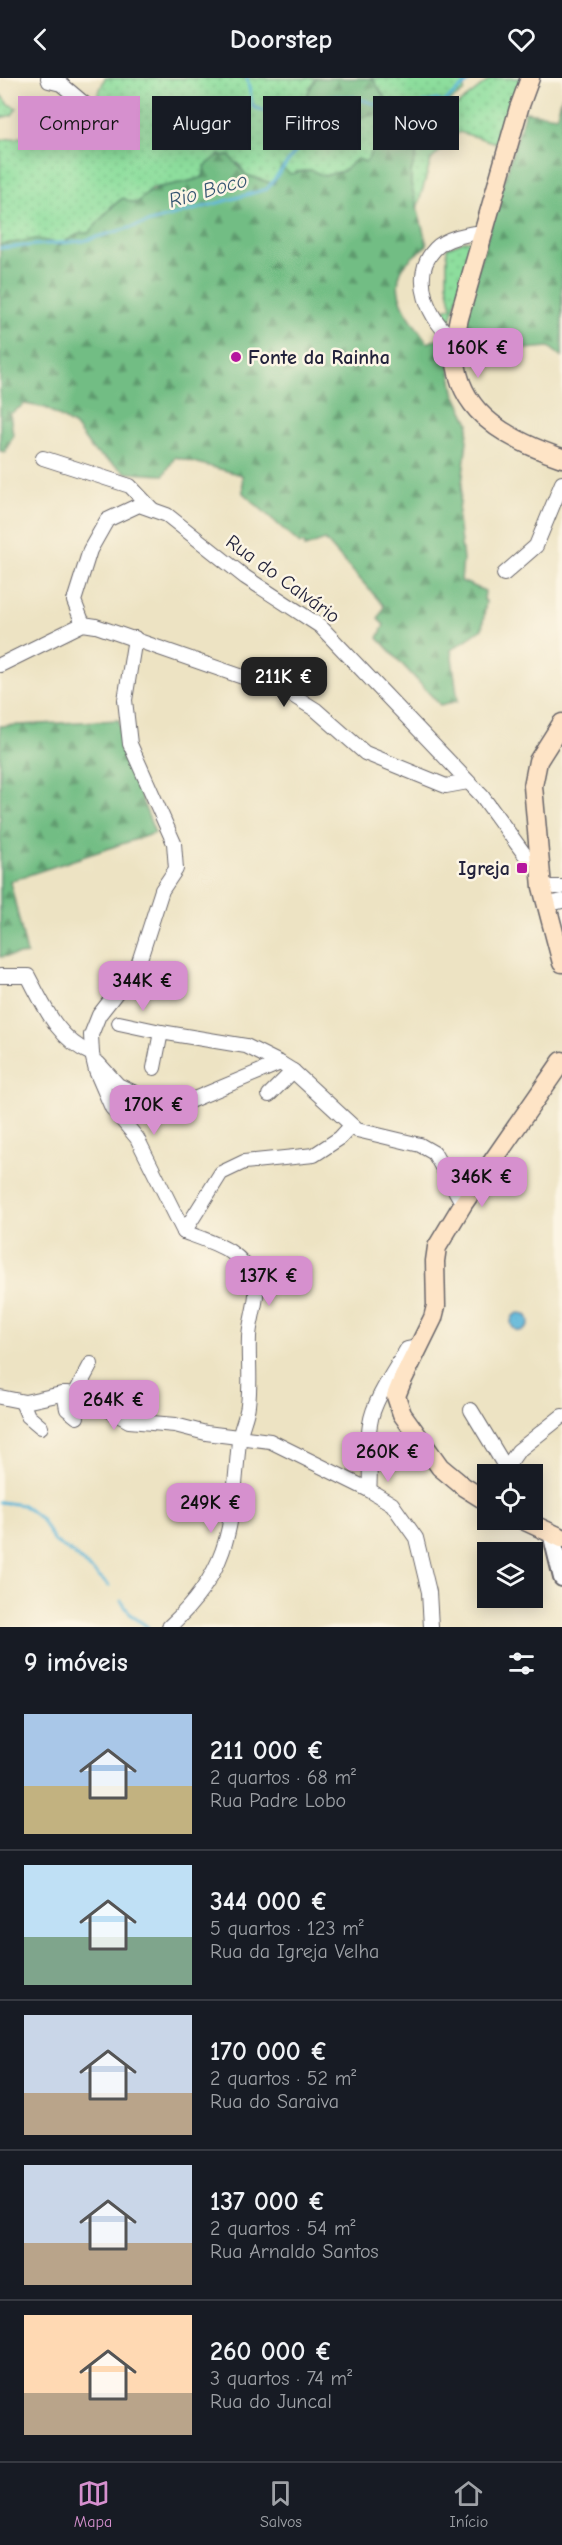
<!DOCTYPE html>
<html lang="pt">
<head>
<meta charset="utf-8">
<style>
  body { margin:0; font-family:"Comic Neue",sans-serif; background:#20242c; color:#f1f3f6; height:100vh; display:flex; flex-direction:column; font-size:22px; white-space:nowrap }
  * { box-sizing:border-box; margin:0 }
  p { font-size:20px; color:#9ea1a6 }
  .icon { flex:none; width:33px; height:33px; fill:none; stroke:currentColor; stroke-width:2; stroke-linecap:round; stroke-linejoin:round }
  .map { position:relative; height:1549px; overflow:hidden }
  .panel { display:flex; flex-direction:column; background:#171b24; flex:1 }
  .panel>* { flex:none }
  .top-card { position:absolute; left:18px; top:18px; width:526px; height:54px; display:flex; gap:12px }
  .controls { position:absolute; left:477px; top:1386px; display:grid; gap:12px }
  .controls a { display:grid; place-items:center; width:66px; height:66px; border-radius:0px; background:#171b24; box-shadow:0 3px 15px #0003; font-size:30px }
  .price { position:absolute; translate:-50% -51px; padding:0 14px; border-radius:12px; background:#d690ce; color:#111; font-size:20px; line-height:39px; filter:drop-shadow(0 2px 3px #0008) }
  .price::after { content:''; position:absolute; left:50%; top:36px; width:18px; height:14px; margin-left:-9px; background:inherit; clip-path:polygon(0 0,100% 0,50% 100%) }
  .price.on { background:#222; color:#fff }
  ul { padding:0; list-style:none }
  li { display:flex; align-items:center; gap:18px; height:150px; padding:0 24px }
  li+li { border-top:2px solid #363941 }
  li span { display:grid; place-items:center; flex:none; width:168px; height:120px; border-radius:0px; color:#555 }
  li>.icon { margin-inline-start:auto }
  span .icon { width:72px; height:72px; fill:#fffc; stroke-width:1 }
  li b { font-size:26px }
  h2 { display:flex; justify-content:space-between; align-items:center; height:72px; padding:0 24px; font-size:26px }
  .tag { padding:0 21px; border-radius:0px; background:#171b24; box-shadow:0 3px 15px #0003; font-size:21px; line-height:54px }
  .tag.on { background:#d690ce; color:#111 }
  header { display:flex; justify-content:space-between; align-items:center; height:78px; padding:0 24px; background:#171b24; font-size:27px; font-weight:600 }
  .tab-bar { display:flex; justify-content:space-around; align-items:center; height:84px; border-top:2px solid #363941; background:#171b24; font-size:16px; color:#9ea1a6 }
  .tab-bar a { display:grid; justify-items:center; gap:3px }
  .tab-bar .on { color:#d690ce }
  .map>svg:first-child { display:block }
</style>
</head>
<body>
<header><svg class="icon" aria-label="back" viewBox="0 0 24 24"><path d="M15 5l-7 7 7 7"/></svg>Doorstep<svg class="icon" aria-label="heart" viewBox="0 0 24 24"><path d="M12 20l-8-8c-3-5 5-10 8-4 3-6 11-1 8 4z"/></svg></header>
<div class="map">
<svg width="562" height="1549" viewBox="0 0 562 1549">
  <defs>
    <pattern id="grass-dots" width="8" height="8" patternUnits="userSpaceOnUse" patternTransform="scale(1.5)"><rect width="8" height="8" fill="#8dde9d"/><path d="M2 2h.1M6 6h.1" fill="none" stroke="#79be88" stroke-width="1.8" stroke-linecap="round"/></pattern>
    <pattern id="forest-firs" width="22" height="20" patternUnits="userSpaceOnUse" patternTransform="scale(1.5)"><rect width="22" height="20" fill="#72bd84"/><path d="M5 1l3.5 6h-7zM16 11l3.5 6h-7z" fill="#5d996d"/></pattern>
  </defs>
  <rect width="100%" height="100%" fill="#fcf5e5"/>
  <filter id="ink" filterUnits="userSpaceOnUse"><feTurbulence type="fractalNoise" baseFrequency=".0167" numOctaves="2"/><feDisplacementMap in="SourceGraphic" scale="12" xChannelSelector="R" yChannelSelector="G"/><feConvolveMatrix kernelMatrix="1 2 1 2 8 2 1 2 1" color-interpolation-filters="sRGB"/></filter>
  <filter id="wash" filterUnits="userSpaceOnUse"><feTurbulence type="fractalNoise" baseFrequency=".008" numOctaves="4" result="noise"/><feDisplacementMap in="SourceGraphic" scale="24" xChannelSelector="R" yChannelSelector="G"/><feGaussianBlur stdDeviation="1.35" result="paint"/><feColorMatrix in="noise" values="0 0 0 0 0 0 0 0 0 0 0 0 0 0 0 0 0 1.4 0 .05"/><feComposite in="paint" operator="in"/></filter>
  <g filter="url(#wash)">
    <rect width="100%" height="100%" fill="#ede3c3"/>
    <g fill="url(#grass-dots)" stroke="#58806c" stroke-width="1.5">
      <path d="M105 0H316L308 15 304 49 314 59 322 50 334 25 342 27 389 26 372 0H474L464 6V13L434 35 404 52 366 84 357 81 343 93 324 98C303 88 293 94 274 106L246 97 238 85 188 105 152 110 136 126 132 124 112 127 108 134 89 155 67 162 58 168 0 167V62L29 58 33 54C49 62 73 50 84 38V30H92Z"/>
      <polygon points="492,0 524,0 500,66 459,54 431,82 417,131 411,106 411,94 423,54"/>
      <polygon points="0,16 8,26 17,30 12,37 0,40"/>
      <polygon points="464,163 470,163 472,165 450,245 447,246 439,240 443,240 446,230 452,230 447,205 447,170"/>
    </g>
    <g fill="url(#forest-firs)" stroke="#4a7060" stroke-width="1.5">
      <path d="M316 0H372L389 26C379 38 367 39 352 40L342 27 334 25C327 39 323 57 305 61L297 50 304 48 308 15Z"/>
      <polygon points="562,18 562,279 549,269 462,276 460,249 525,34 557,38"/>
      <path d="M404 52 422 59 411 94V106L427 167C419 174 406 182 401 193 390 220 414 245 428 265L441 259 447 273 454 314 469 345 458 441 463 481 461 503 485 513 484 522 486 523 482 551 451 572 458 623 440 627 378 560 384 547 378 541 384 528 325 462 305 469 304 465 300 466 243 415 242 397 175 379 164 397 127 395 93 373 75 348 46 330 25 326 10 336 13 357 5 374 0 373V167L36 161 56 165 58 168 80 155H89C100 143 109 129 123 120L136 126C157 102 175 110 203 99L205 88 219 77 230 78 246 97 274 106 281 89 290 96 311 92 324 98 343 93 357 81 366 84 380 61H392Z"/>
      <polygon points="119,642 124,676 155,755 10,803 27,876 0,879 0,648"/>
    </g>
    <circle fill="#5cb6d9" stroke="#3f6c8a" stroke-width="1.5" cx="520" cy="1244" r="9"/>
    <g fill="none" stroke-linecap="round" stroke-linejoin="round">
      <g stroke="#5cb6d9" stroke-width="3">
        <polyline points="247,0 253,29 281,38 299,69"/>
        <polyline points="0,170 83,163 267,111 315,48 328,18 352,19 399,33 425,25 437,22 443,25 473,0"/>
        <polyline points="0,1424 23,1427 41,1441 54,1463 74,1476 109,1508"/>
        <polyline points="121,1523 131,1537 148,1549"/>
      </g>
    </g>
  </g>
  <g filter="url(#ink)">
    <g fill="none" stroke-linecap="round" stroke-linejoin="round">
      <defs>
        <g id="minor">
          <polyline points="48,0 49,3 61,6 86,27"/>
          <path d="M455 262C429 244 409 198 435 171 445 160 469 155 484 154"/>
          <polyline points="43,380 130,408 152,431"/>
          <polyline points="504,496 536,468 562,405"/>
          <polyline points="83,546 74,523 90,472 107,442 139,427 167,437 245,499 320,548 482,718 525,777 538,783"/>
          <polyline points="135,560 125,622 130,666 174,765 176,791 162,812 138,887 99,937 91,957 92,976 96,993 112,1030 137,1060 184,1154"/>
          <polyline points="0,587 83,546 96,548 289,615 316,632 365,675 446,708 468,704"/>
          <polyline points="542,809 562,809"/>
          <polyline points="546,827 562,823"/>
          <path d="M0 898H28C44 928 58 962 92 976"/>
          <polyline points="119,945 161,954"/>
          <polyline points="98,985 118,1007 163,1028 180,1027 280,985"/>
          <polyline points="154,990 161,954 246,968 280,985 293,993 357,1052 420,1067 434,1075 463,1126"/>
          <polyline points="269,1017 293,993"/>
          <polyline points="184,1154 221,1095 244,1084 314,1077 340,1060 351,1048"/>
          <polyline points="64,1315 67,1331 77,1339"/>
          <polyline points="75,1316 91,1286"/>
          <polyline points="0,1319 25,1324 66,1315 75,1316 85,1319 129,1343 175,1347 206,1355 270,1363 369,1412 392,1426 416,1460 429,1514 431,1549"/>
          <polyline points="22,1324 28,1338 41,1349"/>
          <polyline points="471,1332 506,1390"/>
          <polyline points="502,1396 518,1373 562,1338"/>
          <path d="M369 1412C372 1390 366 1368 370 1346 373 1323 395 1292 407 1271L421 1268"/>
          <path d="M169 1549C234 1489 231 1444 239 1363 240 1351 247 1339 248 1327 251 1304 248 1282 249 1259 249 1245 260 1216 255 1205 243 1172 214 1165 184 1154"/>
        </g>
        <polyline id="tertiary" points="551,1455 562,1500"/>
        <g id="secondary">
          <path d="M530 0 519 30 459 240C440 322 493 357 562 380"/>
          <polyline points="562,645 538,683 533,708 542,809 562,885"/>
          <polyline points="488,1424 464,1409 440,1389 402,1336 396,1318 402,1303 433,1240 436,1228 435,1183 437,1169 463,1126 562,983"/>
          <polyline points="523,1442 562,1460"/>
        </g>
      </defs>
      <use href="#minor" stroke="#69666b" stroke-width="16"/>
      <use href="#tertiary" stroke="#69666b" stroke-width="20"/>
      <use href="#secondary" stroke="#69666b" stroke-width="21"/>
      <use href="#minor" stroke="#fff" stroke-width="14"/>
      <use href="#tertiary" stroke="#fff" stroke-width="16"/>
      <use href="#secondary" stroke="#fee4c6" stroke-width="18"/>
    </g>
  </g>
  <g fill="#b5179e" stroke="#fcf5e5" stroke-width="2">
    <circle cx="236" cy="279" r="6"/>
    <rect x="516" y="784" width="12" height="12" rx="3"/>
  </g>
  <g text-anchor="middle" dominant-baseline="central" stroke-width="5" stroke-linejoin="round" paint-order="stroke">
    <g font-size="20" font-weight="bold" fill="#22223b" stroke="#fcf5e5" text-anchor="start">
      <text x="248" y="279">Fonte da Rainha</text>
      <text x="510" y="790" text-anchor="end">Igreja</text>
    </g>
    <g font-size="20" fill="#22223b" stroke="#fcf5e5">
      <text transform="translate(283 501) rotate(36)">Rua do Calvário</text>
    </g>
    <g font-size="21" font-style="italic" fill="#365672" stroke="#fcf5e5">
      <text transform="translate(208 112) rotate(-16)">Rio Boco</text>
    </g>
  </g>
</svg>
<div class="controls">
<a><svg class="icon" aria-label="locate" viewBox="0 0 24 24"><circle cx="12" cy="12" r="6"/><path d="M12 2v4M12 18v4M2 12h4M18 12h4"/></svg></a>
<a><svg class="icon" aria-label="layers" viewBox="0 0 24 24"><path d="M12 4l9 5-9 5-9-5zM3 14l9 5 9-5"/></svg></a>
</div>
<b class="price" style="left:478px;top:301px">160K €</b>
<b class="price on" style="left:284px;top:630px">211K €</b>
<b class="price" style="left:143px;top:934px">344K €</b>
<b class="price" style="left:154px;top:1058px">170K €</b>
<b class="price" style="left:482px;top:1130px">346K €</b>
<b class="price" style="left:269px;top:1229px">137K €</b>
<b class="price" style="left:114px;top:1353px">264K €</b>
<b class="price" style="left:388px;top:1405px">260K €</b>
<b class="price" style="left:211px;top:1456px">249K €</b>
<div class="top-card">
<a class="tag on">Comprar</a>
<a class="tag">Alugar</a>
<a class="tag">Filtros</a>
<a class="tag">Novo</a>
</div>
</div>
<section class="panel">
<h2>9 imóveis<svg class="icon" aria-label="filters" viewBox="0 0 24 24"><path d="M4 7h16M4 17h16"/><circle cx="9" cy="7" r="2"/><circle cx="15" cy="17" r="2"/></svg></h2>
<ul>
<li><span style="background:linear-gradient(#a9c7e8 60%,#c2b280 0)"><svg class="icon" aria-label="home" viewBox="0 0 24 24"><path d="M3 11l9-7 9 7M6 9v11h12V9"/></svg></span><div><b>211 000 €</b><p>2 quartos · 68 m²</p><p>Rua Padre Lobo</p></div></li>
<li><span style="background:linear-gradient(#bfe0f5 60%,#7fa58c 0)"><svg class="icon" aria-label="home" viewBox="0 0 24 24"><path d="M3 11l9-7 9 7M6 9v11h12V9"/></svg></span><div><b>344 000 €</b><p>5 quartos · 123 m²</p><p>Rua da Igreja Velha</p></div></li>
<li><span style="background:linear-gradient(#c9d6e8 65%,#b9a48a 0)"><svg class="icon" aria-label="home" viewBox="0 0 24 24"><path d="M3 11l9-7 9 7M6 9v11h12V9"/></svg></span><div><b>170 000 €</b><p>2 quartos · 52 m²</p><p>Rua do Saraiva</p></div></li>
<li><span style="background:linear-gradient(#c9d6e8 65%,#b9a48a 0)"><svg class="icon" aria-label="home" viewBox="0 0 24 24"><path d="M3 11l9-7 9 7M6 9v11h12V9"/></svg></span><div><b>137 000 €</b><p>2 quartos · 54 m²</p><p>Rua Arnaldo Santos</p></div></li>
<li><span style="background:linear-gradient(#ffd9b3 65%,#b9a48a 0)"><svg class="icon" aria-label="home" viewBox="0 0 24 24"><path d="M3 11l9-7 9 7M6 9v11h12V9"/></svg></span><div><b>260 000 €</b><p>3 quartos · 74 m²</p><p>Rua do Juncal</p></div></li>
</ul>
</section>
<nav class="tab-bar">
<a class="on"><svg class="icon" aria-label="map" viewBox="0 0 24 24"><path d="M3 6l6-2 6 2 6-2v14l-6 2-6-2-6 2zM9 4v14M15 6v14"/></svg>Mapa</a>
<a><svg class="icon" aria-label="saved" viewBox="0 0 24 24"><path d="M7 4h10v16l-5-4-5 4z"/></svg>Salvos</a>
<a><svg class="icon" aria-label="home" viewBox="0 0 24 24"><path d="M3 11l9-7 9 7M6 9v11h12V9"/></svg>Início</a>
</nav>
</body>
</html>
